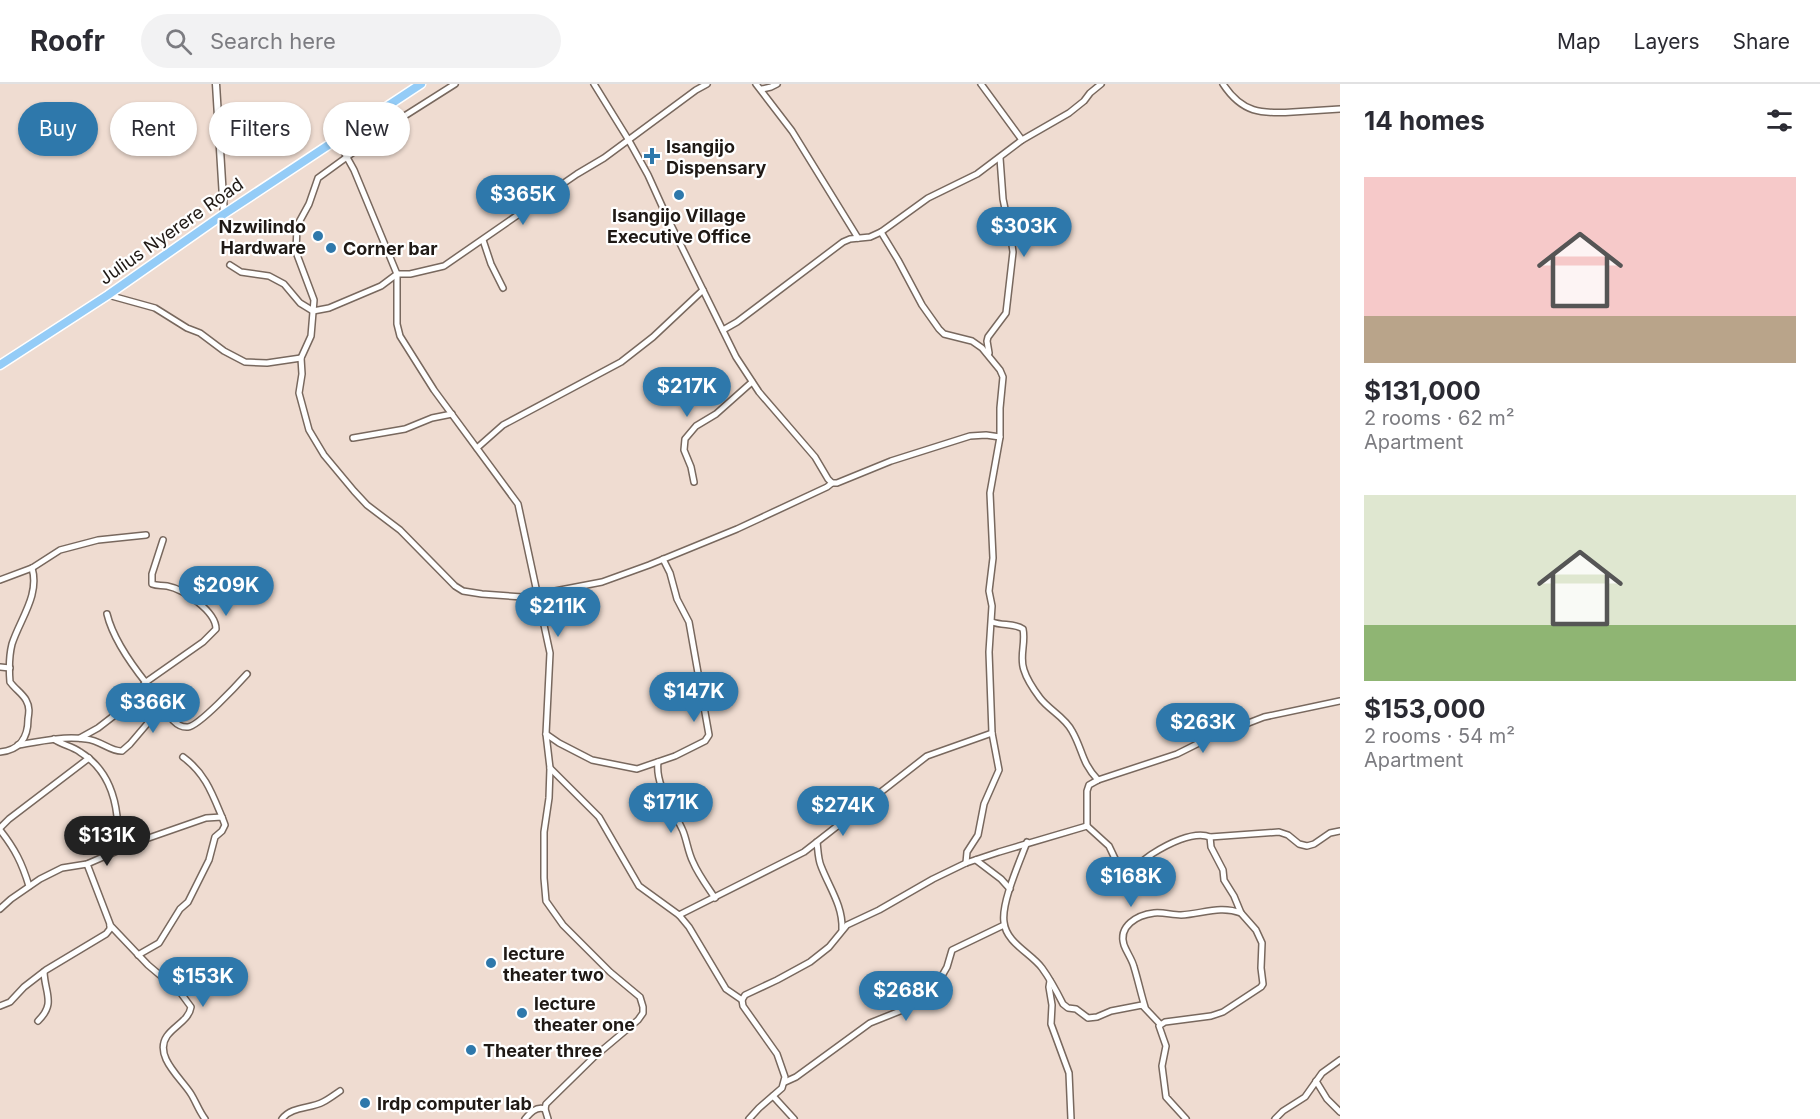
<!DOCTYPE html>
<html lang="en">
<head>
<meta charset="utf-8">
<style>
  body { margin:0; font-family:Inter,sans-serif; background:#f2f2f3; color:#2b2b33; height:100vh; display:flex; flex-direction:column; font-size:22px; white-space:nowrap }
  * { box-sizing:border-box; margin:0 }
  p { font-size:20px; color:#7c7c81 }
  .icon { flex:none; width:33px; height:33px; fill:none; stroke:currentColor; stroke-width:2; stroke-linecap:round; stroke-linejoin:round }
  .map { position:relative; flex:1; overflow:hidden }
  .drawer { display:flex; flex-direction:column; background:#fff; width:480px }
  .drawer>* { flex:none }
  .guide { position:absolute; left:18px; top:18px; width:570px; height:54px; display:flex; gap:12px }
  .price { position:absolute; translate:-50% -51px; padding:0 14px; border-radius:21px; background:#2e78ab; color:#fff; font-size:20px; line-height:39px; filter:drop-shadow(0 2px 3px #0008) }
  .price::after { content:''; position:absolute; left:50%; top:36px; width:18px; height:14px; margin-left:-9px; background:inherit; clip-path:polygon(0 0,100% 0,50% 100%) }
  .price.current { background:#222; color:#fff }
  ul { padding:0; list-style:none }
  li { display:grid; align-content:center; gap:12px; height:318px; padding:0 24px }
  li span { display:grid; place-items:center; height:186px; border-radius:0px; color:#555 }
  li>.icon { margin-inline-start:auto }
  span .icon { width:108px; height:108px; fill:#fffc; stroke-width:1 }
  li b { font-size:26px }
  h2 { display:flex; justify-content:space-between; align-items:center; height:72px; padding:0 24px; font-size:26px }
  .pill { padding:0 21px; border-radius:27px; background:#fff; box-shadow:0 2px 4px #0004; font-size:21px; line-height:54px }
  .pill.current { background:#2e78ab; color:#fff }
  header { display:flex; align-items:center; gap:36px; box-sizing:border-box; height:84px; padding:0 30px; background:#fff; border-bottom:2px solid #e1e1e2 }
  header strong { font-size:28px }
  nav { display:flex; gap:33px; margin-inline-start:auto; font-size:21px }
  .search { width:420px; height:54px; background:#f2f2f3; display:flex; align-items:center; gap:15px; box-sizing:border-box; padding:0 21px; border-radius:33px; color:#7c7c81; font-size:22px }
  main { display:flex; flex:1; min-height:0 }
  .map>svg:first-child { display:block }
</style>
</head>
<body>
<header>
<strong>Roofr</strong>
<div class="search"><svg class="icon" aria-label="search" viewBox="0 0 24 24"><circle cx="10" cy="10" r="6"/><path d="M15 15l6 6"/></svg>Search here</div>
<nav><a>Map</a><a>Layers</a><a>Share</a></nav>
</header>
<main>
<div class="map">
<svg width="1340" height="1035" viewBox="0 0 1340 1035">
  <rect width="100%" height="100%" fill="#efdcd1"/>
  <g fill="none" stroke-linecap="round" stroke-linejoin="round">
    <defs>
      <g id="minor">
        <polyline points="455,0 395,38 318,94 309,120 297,142 296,168 314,216 311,252 301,274 302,290 299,309 309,346 324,371 354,407 367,421 400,446 455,502 463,507 482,510 537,514 555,507 602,498 649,481 737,445 827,403 832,399"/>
        <polyline points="594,0 628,55 648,91 667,133 736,273 759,308 815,373 828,395 832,399 837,399 891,377 970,352 986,351 1000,353"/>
        <polyline points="756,0 792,47 858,154"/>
        <polyline points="981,0 1022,56"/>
        <path d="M1223 0C1242 29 1261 30 1293 28 1308 27 1324 26 1340 25"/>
        <polyline points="762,5 771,3 777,0"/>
        <polyline points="335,57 344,68 354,86 397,190 397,240 400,252 434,306 518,420 550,569 546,650 550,684 549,714 544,748 544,794 546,817 563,841 610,888 640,913 643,923 643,929 638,936 594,973 546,1020 545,1025 548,1035"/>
        <polyline points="881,148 898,176 922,221 939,245 944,250 972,257 982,264 1000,286 1003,293 1000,324 1000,353 990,409 993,474 989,507 992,522 989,568 992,649 999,686 984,720 978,751 967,768 966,779"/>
        <polyline points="483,156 491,180 503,204"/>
        <polyline points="230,181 241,188 269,192 284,200 300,219 313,227 329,224 381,202 397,190 410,190 444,182 577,90 604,74 696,6 707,0"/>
        <polyline points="108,211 155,224 187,244 200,249 224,267 245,278 267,279 301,274"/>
        <polyline points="723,246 737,238 843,158 850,155 870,153 881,148 928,114 977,90 1022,56 1069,29 1084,17 1090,9 1101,0"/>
        <polyline points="989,269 987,257 988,253 1006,229 1013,168 1011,154 1003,115 1000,74"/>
        <polyline points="353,354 405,345 432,334 452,330"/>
        <polyline points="477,364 503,341 621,278 653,253 703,206"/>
        <polyline points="694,398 691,383 684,366 685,355 696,342 716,330 752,298"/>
        <polyline points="0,496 32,484 60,466 98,456 146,451"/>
        <path d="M992 538C1003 542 1014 539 1023 545 1026 559 1019 573 1024 586 1027 596 1034 606 1040 614 1049 626 1065 633 1072 647 1083 666 1081 678 1098 696"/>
        <polyline points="0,583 10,584"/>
        <path d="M164 623C169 632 176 644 188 643 199 642 238 600 247 590"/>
        <polyline points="546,650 559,659 592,676 637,685 675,672 705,657 709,651 689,538 677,515 670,489 663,475"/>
        <path d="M80 654 98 644 120 627 146 598 203 558 216 545C216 527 183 505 167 502 161 501 157 502 152 500V490L163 456"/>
        <path d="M54 655C62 661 72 662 80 668 103 682 114 706 117 732"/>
        <path d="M18 661C41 657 63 652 86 655 100 656 111 668 122 667L130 660 153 633 164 623C161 614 153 608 147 600 131 580 113 555 107 530"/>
        <path d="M0 668C20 666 28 654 28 635 29 629 30 623 26 616 22 609 15 605 10 598 9 586 9 572 12 560 20 535 40 511 32 484"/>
        <path d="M183 673C205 689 212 709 222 733"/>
        <path d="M658 678C655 702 674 726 683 747 687 757 688 768 693 778 698 790 707 802 715 814"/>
        <polyline points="550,684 599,733 639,802 679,831 689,843 726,905 742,916"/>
        <polyline points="1087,742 1087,707 1089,701 1098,696 1177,670 1207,655 1264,633 1340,617"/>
        <polyline points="0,744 9,735 89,674"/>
        <path d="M0 746C15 765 22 779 29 802"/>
        <polyline points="1210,753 1279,748 1288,751 1299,760 1307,762 1314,760 1330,749 1340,747"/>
        <path d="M817 758C818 766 818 775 821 782 829 803 843 822 842 845"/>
        <path d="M1027 758C1020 777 1001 819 1004 838 1006 859 1031 869 1042 884 1050 895 1057 908 1063 920L1068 924 1076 925 1088 934 1097 933 1111 927 1142 921 1160 940"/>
        <polyline points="976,776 1001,795 1010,805"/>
        <polyline points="0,825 11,815 40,795 62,784 87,780 140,757 206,734 222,733 225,741 222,747 215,753 209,776 188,818 180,825 159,859 138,871"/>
        <polyline points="679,831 804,768 927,672 992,649"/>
        <path d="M110 841 148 881 180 908 191 923C189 936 174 942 167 952 153 972 182 995 191 1010 196 1018 199 1027 205 1035"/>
        <polyline points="1050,897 1049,903 1052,921 1051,940 1069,989 1071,1035"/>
        <polyline points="0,922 10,918 24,903 46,886 106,850 110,845 110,840 87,780"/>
        <path d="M1145 923C1141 910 1138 896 1134 883 1132 875 1127 869 1124 861 1118 842 1137 831 1154 829 1163 828 1172 831 1181 831 1202 830 1220 821 1241 829"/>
        <path d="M38 937C56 919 45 910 44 888"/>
        <polyline points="1316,997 1327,1015 1340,1028"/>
        <polyline points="785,998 796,993 870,939 905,925 913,916 943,890 947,883 952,866 1004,841"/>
        <polyline points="773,1012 794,1035"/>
        <path d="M282 1035C292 1022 310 1025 323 1018 329 1015 334 1011 340 1007"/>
        <path d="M525 1035C530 1029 536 1022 545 1025"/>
        <path d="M749 1035 759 1024 782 1004 785 993 777 970 743 922 742 916 745 911 777 896 810 878 829 863 847 841 879 826 933 795 966 779 999 768 1087 742 1109 762 1118 781 1123 786C1135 785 1142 777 1152 770 1166 761 1194 746 1210 753L1211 763 1223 786 1224 796 1234 812 1241 829 1256 846 1262 859 1261 884 1263 900 1261 903 1223 928 1211 932 1165 938 1159 942 1166 962 1162 982 1166 1013 1186 1035"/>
        <polyline points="1275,1035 1283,1027 1305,1013 1322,989 1340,976"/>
      </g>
      <polyline id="tertiary" points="216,0 224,130"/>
      <polyline id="trunk" points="0,281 108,211 224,130 421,0"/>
    </defs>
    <use href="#minor" stroke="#78685e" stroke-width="8"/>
    <use href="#tertiary" stroke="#78685e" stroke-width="9"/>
    <use href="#trunk" stroke="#fff" stroke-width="11"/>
    <use href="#minor" stroke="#fff" stroke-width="5"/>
    <use href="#tertiary" stroke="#fff" stroke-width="6"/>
    <use href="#trunk" stroke="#94ccf7" stroke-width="8"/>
  </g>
  <g fill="#2e78ab" stroke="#fff" stroke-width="2">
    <path d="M649 63h6v6h6v6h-6v6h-6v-6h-6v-6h6z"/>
    <circle cx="679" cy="111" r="6"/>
    <circle cx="318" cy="152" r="6"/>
    <circle cx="331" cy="164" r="6"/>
    <circle cx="491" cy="879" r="6"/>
    <circle cx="522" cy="929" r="6"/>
    <circle cx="471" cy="966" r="6"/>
    <circle cx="365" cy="1019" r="6"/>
  </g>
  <g text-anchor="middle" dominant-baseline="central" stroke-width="4.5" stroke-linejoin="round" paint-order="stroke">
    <g font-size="18" font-weight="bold" fill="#1f1915" stroke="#fff" text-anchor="start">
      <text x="666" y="62">Isangijo<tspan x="666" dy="21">Dispensary</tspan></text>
      <text x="679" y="131" text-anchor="middle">Isangijo Village<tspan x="679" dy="21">Executive Office</tspan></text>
      <text x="306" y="142" text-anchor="end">Nzwilindo<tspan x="306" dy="21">Hardware</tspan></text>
      <text x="343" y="164">Corner bar</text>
      <text x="503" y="869">lecture<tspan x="503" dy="21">theater two</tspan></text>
      <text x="534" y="919">lecture<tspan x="534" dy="21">theater one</tspan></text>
      <text x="483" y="966">Theater three</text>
      <text x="377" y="1019">Irdp computer lab</text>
    </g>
    <g font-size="18" fill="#1f1915" stroke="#fff">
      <text transform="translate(171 147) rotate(-35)">Julius Nyerere Road</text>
    </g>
  </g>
</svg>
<b class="price" style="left:523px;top:142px">$365K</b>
<b class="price" style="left:1024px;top:174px">$303K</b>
<b class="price" style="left:687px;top:334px">$217K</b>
<b class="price" style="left:226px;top:533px">$209K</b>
<b class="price" style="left:558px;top:554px">$211K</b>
<b class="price" style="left:694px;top:639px">$147K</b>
<b class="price" style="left:153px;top:650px">$366K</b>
<b class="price" style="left:1203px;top:670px">$263K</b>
<b class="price" style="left:671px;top:750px">$171K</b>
<b class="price" style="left:843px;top:753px">$274K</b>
<b class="price current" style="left:107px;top:783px">$131K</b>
<b class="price" style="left:1131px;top:824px">$168K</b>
<b class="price" style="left:203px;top:924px">$153K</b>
<b class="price" style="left:906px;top:938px">$268K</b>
<div class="guide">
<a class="pill current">Buy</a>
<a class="pill">Rent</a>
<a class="pill">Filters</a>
<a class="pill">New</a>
</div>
</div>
<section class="drawer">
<h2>14 homes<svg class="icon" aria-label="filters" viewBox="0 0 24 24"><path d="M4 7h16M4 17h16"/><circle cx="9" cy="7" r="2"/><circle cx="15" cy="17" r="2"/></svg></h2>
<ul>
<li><span style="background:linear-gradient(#f6c9c9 75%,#b9a48a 0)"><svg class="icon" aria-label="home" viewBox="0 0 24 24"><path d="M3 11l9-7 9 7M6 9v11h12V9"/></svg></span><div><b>$131,000</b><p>2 rooms · 62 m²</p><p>Apartment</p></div></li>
<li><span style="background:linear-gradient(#dfe7d0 70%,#8fb573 0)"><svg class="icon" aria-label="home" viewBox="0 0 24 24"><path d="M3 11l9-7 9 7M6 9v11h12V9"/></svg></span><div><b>$153,000</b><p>2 rooms · 54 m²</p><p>Apartment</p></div></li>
</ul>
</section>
</main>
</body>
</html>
